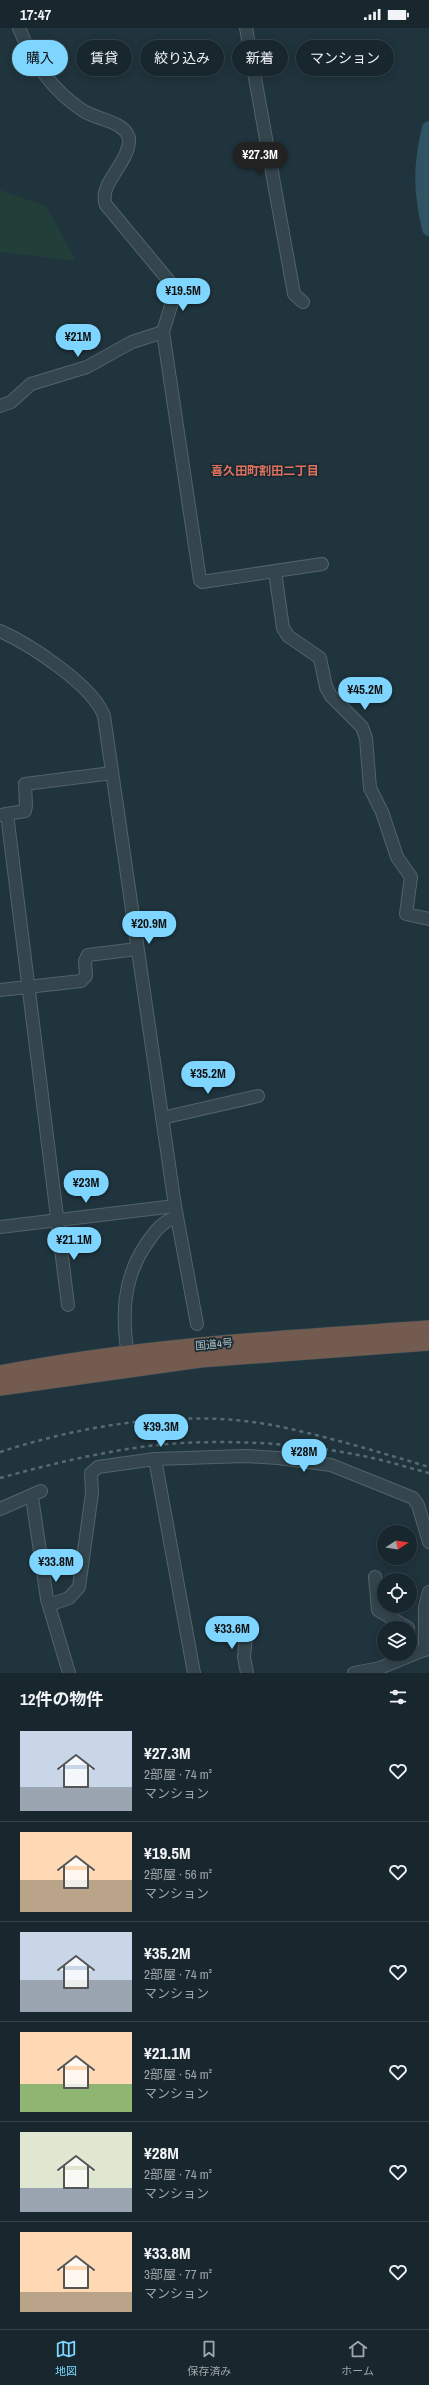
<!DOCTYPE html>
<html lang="ja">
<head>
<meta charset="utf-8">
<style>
  body { margin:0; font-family:"Archivo Narrow","Noto Sans JP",sans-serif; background:#25333a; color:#f1f3f6; height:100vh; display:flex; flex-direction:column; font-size:15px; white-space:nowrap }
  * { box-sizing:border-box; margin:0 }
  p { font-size:13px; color:#9fa5aa }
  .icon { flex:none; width:22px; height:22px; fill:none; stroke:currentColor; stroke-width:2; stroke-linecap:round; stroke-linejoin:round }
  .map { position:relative; height:1645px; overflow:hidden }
  .panel { display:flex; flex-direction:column; background:#18272e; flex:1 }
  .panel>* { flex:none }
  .top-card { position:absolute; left:12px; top:12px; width:405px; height:36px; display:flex; gap:8px }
  .needle { width:26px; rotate:78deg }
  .controls { position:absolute; left:377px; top:1497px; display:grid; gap:8px }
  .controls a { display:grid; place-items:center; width:40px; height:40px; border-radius:50%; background:#18272e; box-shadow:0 2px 10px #0003,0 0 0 1px #36444a; font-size:20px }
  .price { position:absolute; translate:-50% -34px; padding:0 9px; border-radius:14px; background:#7ed5ff; color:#111; font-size:13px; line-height:26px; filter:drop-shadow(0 1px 2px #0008) }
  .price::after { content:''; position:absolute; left:50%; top:24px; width:12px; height:9px; margin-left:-6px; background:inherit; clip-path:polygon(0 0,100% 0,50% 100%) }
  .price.selected { background:#222; color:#fff }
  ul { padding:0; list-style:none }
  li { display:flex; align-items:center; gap:12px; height:100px; padding:0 20px }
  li+li { border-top:1px solid #36444a }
  li span { display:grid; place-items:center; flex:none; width:112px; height:80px; border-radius:0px; color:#555 }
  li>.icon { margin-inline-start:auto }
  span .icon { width:48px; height:48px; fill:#fffc; stroke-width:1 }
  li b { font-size:17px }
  h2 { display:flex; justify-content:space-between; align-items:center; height:48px; padding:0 20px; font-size:17px }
  .chip { padding:0 14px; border-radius:18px; background:#18272e; box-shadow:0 2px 10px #0003,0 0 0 1px #36444a; font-size:14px; line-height:36px }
  .chip.selected { background:#7ed5ff; color:#111 }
  .status { display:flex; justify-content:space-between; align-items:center; height:28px; padding:0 20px; background:#18272e; direction:ltr }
  .status svg { height:11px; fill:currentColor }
  .menu { display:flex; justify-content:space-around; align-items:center; height:56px; border-top:1px solid #36444a; background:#18272e; font-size:11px; color:#9fa5aa }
  .menu a { display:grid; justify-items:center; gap:2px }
  .menu .selected { color:#7ed5ff }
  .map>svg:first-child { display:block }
</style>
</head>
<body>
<div class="status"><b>17:47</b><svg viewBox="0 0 49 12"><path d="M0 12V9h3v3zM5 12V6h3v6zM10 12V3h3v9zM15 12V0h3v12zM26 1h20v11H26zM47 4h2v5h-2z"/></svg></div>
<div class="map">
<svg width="429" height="1645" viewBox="0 0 429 1645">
  <rect width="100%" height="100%" fill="#20343d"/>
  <polygon fill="#223e39" points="0,162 46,178 76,233 0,224"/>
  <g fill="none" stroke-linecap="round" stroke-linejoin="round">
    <path stroke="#305463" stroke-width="14" d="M429 100C420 137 420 163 429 201"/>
    <defs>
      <g id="minor">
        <path d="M19 0C32 33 52 62 82 82 96 92 123 92 129 110 131 134 97 156 106 177L174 259 175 264 163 304 200 552 202 554 322 536"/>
        <polyline points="246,0 294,266 303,274"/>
        <polyline points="0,378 11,374 31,356 87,339 132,314 163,304"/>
        <polyline points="275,544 283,600 288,608 320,630 326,659 331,668 362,699 366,710 370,760 382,784 397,829 411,849 406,886 429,891"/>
        <path d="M0 603C29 616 93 657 104 688L175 1178 197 1296"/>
        <polyline points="7,786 68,1277"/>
        <polyline points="0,787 25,783 26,778 25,756 112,745"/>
        <polyline points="0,962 81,953 86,948 85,933 88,927 137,921"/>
        <polyline points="162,1090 258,1068"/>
        <polyline points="0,1199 175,1178"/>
        <path d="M129 1333C121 1289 122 1249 149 1212 156 1202 164 1192 177 1189"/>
        <polyline points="155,1431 246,1428 278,1430 331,1437 413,1470 418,1477 429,1514"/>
        <polyline points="32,1469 47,1571 69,1645"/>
        <polyline points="0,1481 41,1463"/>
        <polyline points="375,1549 378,1582 408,1600"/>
        <polyline points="49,1577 69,1570 79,1559 92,1465 91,1445 98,1439 155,1431 194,1645"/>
        <polyline points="425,1622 425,1579 429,1564"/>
        <polyline points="247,1645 244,1629 247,1597"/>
        <polyline points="354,1645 380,1640 429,1620"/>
      </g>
      <g id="highway">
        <path d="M0 1346C143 1318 284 1311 429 1301"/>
        <polyline points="0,1359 200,1331 429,1314"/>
      </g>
    </defs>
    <use href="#minor" stroke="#52636a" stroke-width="14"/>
    <use href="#highway" stroke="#3f5057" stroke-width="18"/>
    <use href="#minor" stroke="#34454d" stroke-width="12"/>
    <use href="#highway" stroke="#735b50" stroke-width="17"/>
    <g stroke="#556b74" stroke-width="2.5" stroke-dasharray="4 4" stroke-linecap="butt">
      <path d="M0 1424C87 1396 186 1380 277 1398 329 1409 379 1424 429 1439"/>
      <path d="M0 1450C59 1434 119 1419 181 1415 242 1412 308 1416 368 1429 388 1433 409 1440 429 1445"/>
    </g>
  </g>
  <g text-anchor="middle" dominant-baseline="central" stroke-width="3.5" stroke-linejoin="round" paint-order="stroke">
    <g font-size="11" fill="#afc0c9" stroke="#192a31">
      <text transform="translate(214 1316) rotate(-5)">国道4号</text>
    </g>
    <g font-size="12" font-weight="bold" fill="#e0705e" stroke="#192a31">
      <text x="265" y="443">喜久田町割田二丁目</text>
    </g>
  </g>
</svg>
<div class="controls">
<a><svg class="needle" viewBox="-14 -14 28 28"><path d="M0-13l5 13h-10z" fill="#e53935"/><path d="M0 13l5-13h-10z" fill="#9fa5aa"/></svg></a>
<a><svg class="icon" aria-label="locate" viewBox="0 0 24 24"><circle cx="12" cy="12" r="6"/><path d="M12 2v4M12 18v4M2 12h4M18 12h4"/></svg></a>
<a><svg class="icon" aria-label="layers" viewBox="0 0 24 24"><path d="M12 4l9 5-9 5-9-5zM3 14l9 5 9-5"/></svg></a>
</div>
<b class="price selected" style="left:260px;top:148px">¥27.3M</b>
<b class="price" style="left:183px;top:284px">¥19.5M</b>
<b class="price" style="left:78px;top:330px">¥21M</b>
<b class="price" style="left:365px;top:683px">¥45.2M</b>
<b class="price" style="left:149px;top:917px">¥20.9M</b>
<b class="price" style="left:208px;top:1067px">¥35.2M</b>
<b class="price" style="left:86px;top:1176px">¥23M</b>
<b class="price" style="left:74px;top:1233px">¥21.1M</b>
<b class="price" style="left:161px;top:1420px">¥39.3M</b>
<b class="price" style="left:304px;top:1445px">¥28M</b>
<b class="price" style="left:56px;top:1555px">¥33.8M</b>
<b class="price" style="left:232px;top:1622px">¥33.6M</b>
<div class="top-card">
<a class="chip selected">購入</a>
<a class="chip">賃貸</a>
<a class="chip">絞り込み</a>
<a class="chip">新着</a>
<a class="chip">マンション</a>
</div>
</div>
<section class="panel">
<h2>12件の物件<svg class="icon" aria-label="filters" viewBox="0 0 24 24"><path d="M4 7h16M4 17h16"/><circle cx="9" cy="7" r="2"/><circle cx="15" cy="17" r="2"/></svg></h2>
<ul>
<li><span style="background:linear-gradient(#c9d6e8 70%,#9aa5b1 0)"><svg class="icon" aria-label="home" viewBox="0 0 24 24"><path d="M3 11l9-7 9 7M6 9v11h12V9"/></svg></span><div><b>¥27.3M</b><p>2部屋 · 74 m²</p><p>マンション</p></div><svg class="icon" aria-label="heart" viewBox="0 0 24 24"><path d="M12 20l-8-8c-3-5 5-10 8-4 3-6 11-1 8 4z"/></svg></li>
<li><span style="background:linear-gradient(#ffd9b3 60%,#b9a48a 0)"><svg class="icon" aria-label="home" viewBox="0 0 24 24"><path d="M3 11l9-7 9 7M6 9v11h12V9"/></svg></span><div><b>¥19.5M</b><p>2部屋 · 56 m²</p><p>マンション</p></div><svg class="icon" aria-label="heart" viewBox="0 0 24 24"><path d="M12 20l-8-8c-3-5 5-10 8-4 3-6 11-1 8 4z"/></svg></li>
<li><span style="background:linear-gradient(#c9d6e8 60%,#9aa5b1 0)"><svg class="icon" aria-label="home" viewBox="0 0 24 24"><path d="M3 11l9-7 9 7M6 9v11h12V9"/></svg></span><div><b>¥35.2M</b><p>2部屋 · 74 m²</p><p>マンション</p></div><svg class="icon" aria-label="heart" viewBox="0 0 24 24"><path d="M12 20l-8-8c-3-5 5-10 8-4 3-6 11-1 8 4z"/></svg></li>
<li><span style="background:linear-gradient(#ffd9b3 65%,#8fb573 0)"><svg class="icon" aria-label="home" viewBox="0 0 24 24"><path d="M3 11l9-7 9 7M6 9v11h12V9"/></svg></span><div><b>¥21.1M</b><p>2部屋 · 54 m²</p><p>マンション</p></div><svg class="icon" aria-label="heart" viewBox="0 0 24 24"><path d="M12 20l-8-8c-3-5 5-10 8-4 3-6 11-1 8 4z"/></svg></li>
<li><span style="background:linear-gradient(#dfe7d0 70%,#9aa5b1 0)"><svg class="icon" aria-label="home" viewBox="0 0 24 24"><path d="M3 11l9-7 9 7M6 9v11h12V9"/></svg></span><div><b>¥28M</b><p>2部屋 · 74 m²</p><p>マンション</p></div><svg class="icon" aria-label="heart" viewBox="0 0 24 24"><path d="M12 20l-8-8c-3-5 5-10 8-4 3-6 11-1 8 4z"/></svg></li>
<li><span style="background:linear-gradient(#ffd9b3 75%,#b9a48a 0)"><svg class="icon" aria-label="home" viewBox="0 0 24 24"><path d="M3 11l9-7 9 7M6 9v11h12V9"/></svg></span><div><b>¥33.8M</b><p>3部屋 · 77 m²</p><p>マンション</p></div><svg class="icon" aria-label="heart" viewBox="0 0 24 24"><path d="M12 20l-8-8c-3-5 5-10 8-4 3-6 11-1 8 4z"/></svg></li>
</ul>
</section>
<nav class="menu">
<a class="selected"><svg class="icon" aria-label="map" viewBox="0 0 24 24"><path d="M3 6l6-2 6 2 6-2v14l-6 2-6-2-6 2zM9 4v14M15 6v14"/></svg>地図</a>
<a><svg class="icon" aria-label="saved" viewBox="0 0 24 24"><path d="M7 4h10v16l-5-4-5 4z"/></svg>保存済み</a>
<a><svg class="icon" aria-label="home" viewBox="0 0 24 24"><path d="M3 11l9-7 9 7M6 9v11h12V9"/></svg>ホーム</a>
</nav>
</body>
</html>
